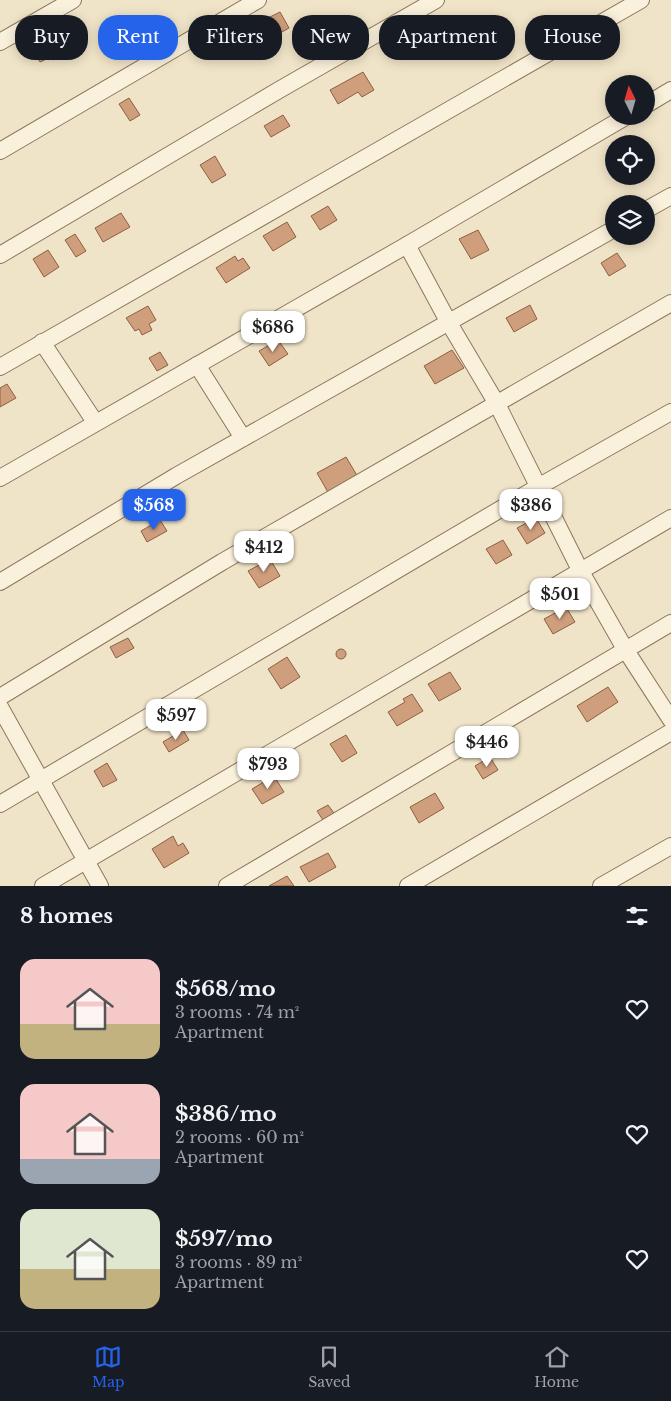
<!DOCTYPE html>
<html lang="en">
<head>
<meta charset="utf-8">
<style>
  body { margin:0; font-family:"Libre Baskerville",serif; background:#20242c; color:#f1f3f6; height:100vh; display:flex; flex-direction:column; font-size:19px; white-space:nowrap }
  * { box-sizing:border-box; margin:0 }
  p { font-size:16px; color:#9ea1a6 }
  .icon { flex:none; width:28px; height:28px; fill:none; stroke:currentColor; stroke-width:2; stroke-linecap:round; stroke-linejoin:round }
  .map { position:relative; height:886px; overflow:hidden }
  .drawer { display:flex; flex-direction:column; background:#171b24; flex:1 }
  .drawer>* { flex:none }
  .top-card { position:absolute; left:15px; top:15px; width:641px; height:45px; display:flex; gap:10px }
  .needle { width:32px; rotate:355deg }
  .buttons { position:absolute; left:605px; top:75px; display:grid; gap:10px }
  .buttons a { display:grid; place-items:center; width:50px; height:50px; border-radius:50%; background:#171b24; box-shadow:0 2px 12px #0003; font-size:25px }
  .price { position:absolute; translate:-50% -42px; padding:0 11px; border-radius:10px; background:#fff; color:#222; font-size:16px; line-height:32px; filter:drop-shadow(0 1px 2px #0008) }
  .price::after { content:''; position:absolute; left:50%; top:30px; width:15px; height:11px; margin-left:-8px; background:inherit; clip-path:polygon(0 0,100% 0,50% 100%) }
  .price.current { background:#2563eb; color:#fff }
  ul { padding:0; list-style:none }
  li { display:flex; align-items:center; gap:15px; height:125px; padding:0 20px }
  li span { display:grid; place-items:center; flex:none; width:140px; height:100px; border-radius:15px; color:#555 }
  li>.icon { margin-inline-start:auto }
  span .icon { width:60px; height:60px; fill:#fffc; stroke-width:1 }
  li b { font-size:21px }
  h2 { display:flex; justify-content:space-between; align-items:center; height:60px; padding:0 20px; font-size:21px }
  .chip { padding:0 18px; border-radius:20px; background:#171b24; box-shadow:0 2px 12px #0003; font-size:18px; line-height:45px }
  .chip.current { background:#2563eb; color:#fff }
  .tabs { display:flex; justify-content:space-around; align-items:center; height:70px; border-top:1px solid #363941; background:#171b24; font-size:14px; color:#9ea1a6 }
  .tabs a { display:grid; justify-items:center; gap:2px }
  .tabs .current { color:#2563eb }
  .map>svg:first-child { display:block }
</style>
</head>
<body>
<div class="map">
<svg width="671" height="886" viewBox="0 0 671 886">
  <rect width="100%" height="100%" fill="#f0e4c8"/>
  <g fill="#cf9f7d" stroke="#8d5f41">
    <polygon points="280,12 289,28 273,37 264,20"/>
    <polygon points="61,34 70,50 53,60 51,57 40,62 32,49"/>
    <polygon points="363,72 374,90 362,97 358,92 338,104 330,90"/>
    <polygon points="129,98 140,115 130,121 119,104"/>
    <polygon points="283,115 290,126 271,137 264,126"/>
    <polygon points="215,156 226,175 212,183 200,165"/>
    <polygon points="328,206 337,220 320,230 311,216"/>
    <polygon points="121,213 130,227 103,242 95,228"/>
    <polygon points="287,222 296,237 273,251 263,236"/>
    <polygon points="478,230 489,250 471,259 459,239"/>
    <polygon points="75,234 86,251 76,257 65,240"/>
    <polygon points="48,250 59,267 44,277 33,259"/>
    <polygon points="617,253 626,266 609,276 601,263"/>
    <polygon points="235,256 238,261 243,258 250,268 226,283 216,268"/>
    <polygon points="530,305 537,319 514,332 506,318"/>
    <polygon points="148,306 156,320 149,324 152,330 142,335 139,329 135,331 126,318"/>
    <polygon points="278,340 288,354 269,366 259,351"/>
    <polygon points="452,350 464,368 435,384 424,366"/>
    <polygon points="160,352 168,365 157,371 149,358"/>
    <polygon points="7,384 16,398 0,407 0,388"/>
    <polygon points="346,457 358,477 329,494 317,473"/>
    <polygon points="536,518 545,533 527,544 517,528"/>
    <polygon points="160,520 167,531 147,542 141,531"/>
    <polygon points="503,540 512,555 496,564 486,549"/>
    <polygon points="270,559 280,576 259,588 248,571"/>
    <polygon points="566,607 575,622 553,634 544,619"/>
    <polygon points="128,638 134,648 116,658 110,647"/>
    <circle cx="341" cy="654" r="5"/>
    <polygon points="287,657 300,677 281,689 268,669"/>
    <polygon points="450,672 461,689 439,701 428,684"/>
    <polygon points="608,687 618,702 587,722 577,706"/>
    <polygon points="412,694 423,711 397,726 388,712 405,702 403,699"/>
    <polygon points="183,730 189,740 169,752 163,742"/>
    <polygon points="346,735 357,753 342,762 330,744"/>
    <polygon points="490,757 498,770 483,779 475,766"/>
    <polygon points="107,763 117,780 103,787 94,771"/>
    <polygon points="274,776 284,792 262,804 252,789"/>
    <polygon points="435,793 444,808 419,823 410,807"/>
    <polygon points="328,805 334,813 323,820 317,811"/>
    <polygon points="173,836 178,846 183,843 189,853 164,868 152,849"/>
    <polygon points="328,853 336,867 309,882 300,867"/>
    <polygon points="287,876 294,886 269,886"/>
  </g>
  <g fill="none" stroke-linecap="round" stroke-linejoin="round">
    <defs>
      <g id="minor">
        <polyline points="0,42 73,0"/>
        <polyline points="646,105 671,90"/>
        <polyline points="0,151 258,0"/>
        <polyline points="646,210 671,196"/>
        <polyline points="407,245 449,323 497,404 580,570 625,649 671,720"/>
        <polyline points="0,255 279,90 436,0"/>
        <polyline points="42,342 95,422"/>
        <polyline points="197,365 243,438"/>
        <polyline points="0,367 641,0"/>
        <polyline points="0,478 407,245 627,116"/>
        <polyline points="0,582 176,476 614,229"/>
        <polyline points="0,697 222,562 671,303"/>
        <polyline points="0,707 100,886"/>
        <polyline points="0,804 538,487 671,412"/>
        <polyline points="43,886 671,518"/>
        <polyline points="227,886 671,623"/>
        <polyline points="408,886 671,732"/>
        <polyline points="601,886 671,846"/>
      </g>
    </defs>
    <use href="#minor" stroke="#8d765c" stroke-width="18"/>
    <use href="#minor" stroke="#faf1dc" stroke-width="16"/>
  </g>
</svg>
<div class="buttons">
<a><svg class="needle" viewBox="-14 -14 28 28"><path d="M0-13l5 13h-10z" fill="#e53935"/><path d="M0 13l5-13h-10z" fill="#9ea1a6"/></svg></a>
<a><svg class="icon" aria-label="locate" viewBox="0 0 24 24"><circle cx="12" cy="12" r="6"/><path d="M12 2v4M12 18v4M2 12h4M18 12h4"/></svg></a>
<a><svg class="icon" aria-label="layers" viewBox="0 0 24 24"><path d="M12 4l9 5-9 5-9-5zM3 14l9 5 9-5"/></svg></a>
</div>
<b class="price" style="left:273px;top:353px">$686</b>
<b class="price current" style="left:154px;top:531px">$568</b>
<b class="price" style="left:531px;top:531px">$386</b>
<b class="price" style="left:264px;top:573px">$412</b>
<b class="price" style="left:560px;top:620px">$501</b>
<b class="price" style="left:176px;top:741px">$597</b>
<b class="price" style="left:487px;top:768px">$446</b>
<b class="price" style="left:268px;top:790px">$793</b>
<div class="top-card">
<a class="chip">Buy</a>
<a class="chip current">Rent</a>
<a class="chip">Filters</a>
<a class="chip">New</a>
<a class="chip">Apartment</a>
<a class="chip">House</a>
</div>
</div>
<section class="drawer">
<h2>8 homes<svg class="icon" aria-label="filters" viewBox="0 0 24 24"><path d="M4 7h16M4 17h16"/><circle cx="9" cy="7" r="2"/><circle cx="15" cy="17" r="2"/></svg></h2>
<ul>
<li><span style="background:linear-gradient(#f6c9c9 65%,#c2b280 0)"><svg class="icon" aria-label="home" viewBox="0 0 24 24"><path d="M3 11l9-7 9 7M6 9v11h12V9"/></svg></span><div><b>$568/mo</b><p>3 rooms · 74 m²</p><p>Apartment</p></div><svg class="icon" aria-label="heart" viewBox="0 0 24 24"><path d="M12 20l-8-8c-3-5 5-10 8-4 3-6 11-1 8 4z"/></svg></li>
<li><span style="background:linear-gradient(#f6c9c9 75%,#9aa5b1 0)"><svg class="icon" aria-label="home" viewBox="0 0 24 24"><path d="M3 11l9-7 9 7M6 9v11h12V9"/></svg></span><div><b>$386/mo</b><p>2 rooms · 60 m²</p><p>Apartment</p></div><svg class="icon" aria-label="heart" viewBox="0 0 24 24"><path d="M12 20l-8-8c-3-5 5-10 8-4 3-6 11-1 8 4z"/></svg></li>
<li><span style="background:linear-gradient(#dfe7d0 60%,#c2b280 0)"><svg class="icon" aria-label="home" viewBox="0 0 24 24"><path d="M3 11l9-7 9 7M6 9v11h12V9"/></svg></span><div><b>$597/mo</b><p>3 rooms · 89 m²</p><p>Apartment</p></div><svg class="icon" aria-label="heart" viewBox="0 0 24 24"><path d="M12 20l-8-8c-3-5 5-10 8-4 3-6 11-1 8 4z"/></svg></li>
</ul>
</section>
<nav class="tabs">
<a class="current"><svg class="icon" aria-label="map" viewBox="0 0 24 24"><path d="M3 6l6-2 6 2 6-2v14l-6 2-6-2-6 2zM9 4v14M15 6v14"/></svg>Map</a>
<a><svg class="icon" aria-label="saved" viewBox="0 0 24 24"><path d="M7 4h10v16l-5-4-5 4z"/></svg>Saved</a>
<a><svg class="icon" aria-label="home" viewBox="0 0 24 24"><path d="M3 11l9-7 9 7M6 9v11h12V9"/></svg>Home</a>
</nav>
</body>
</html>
